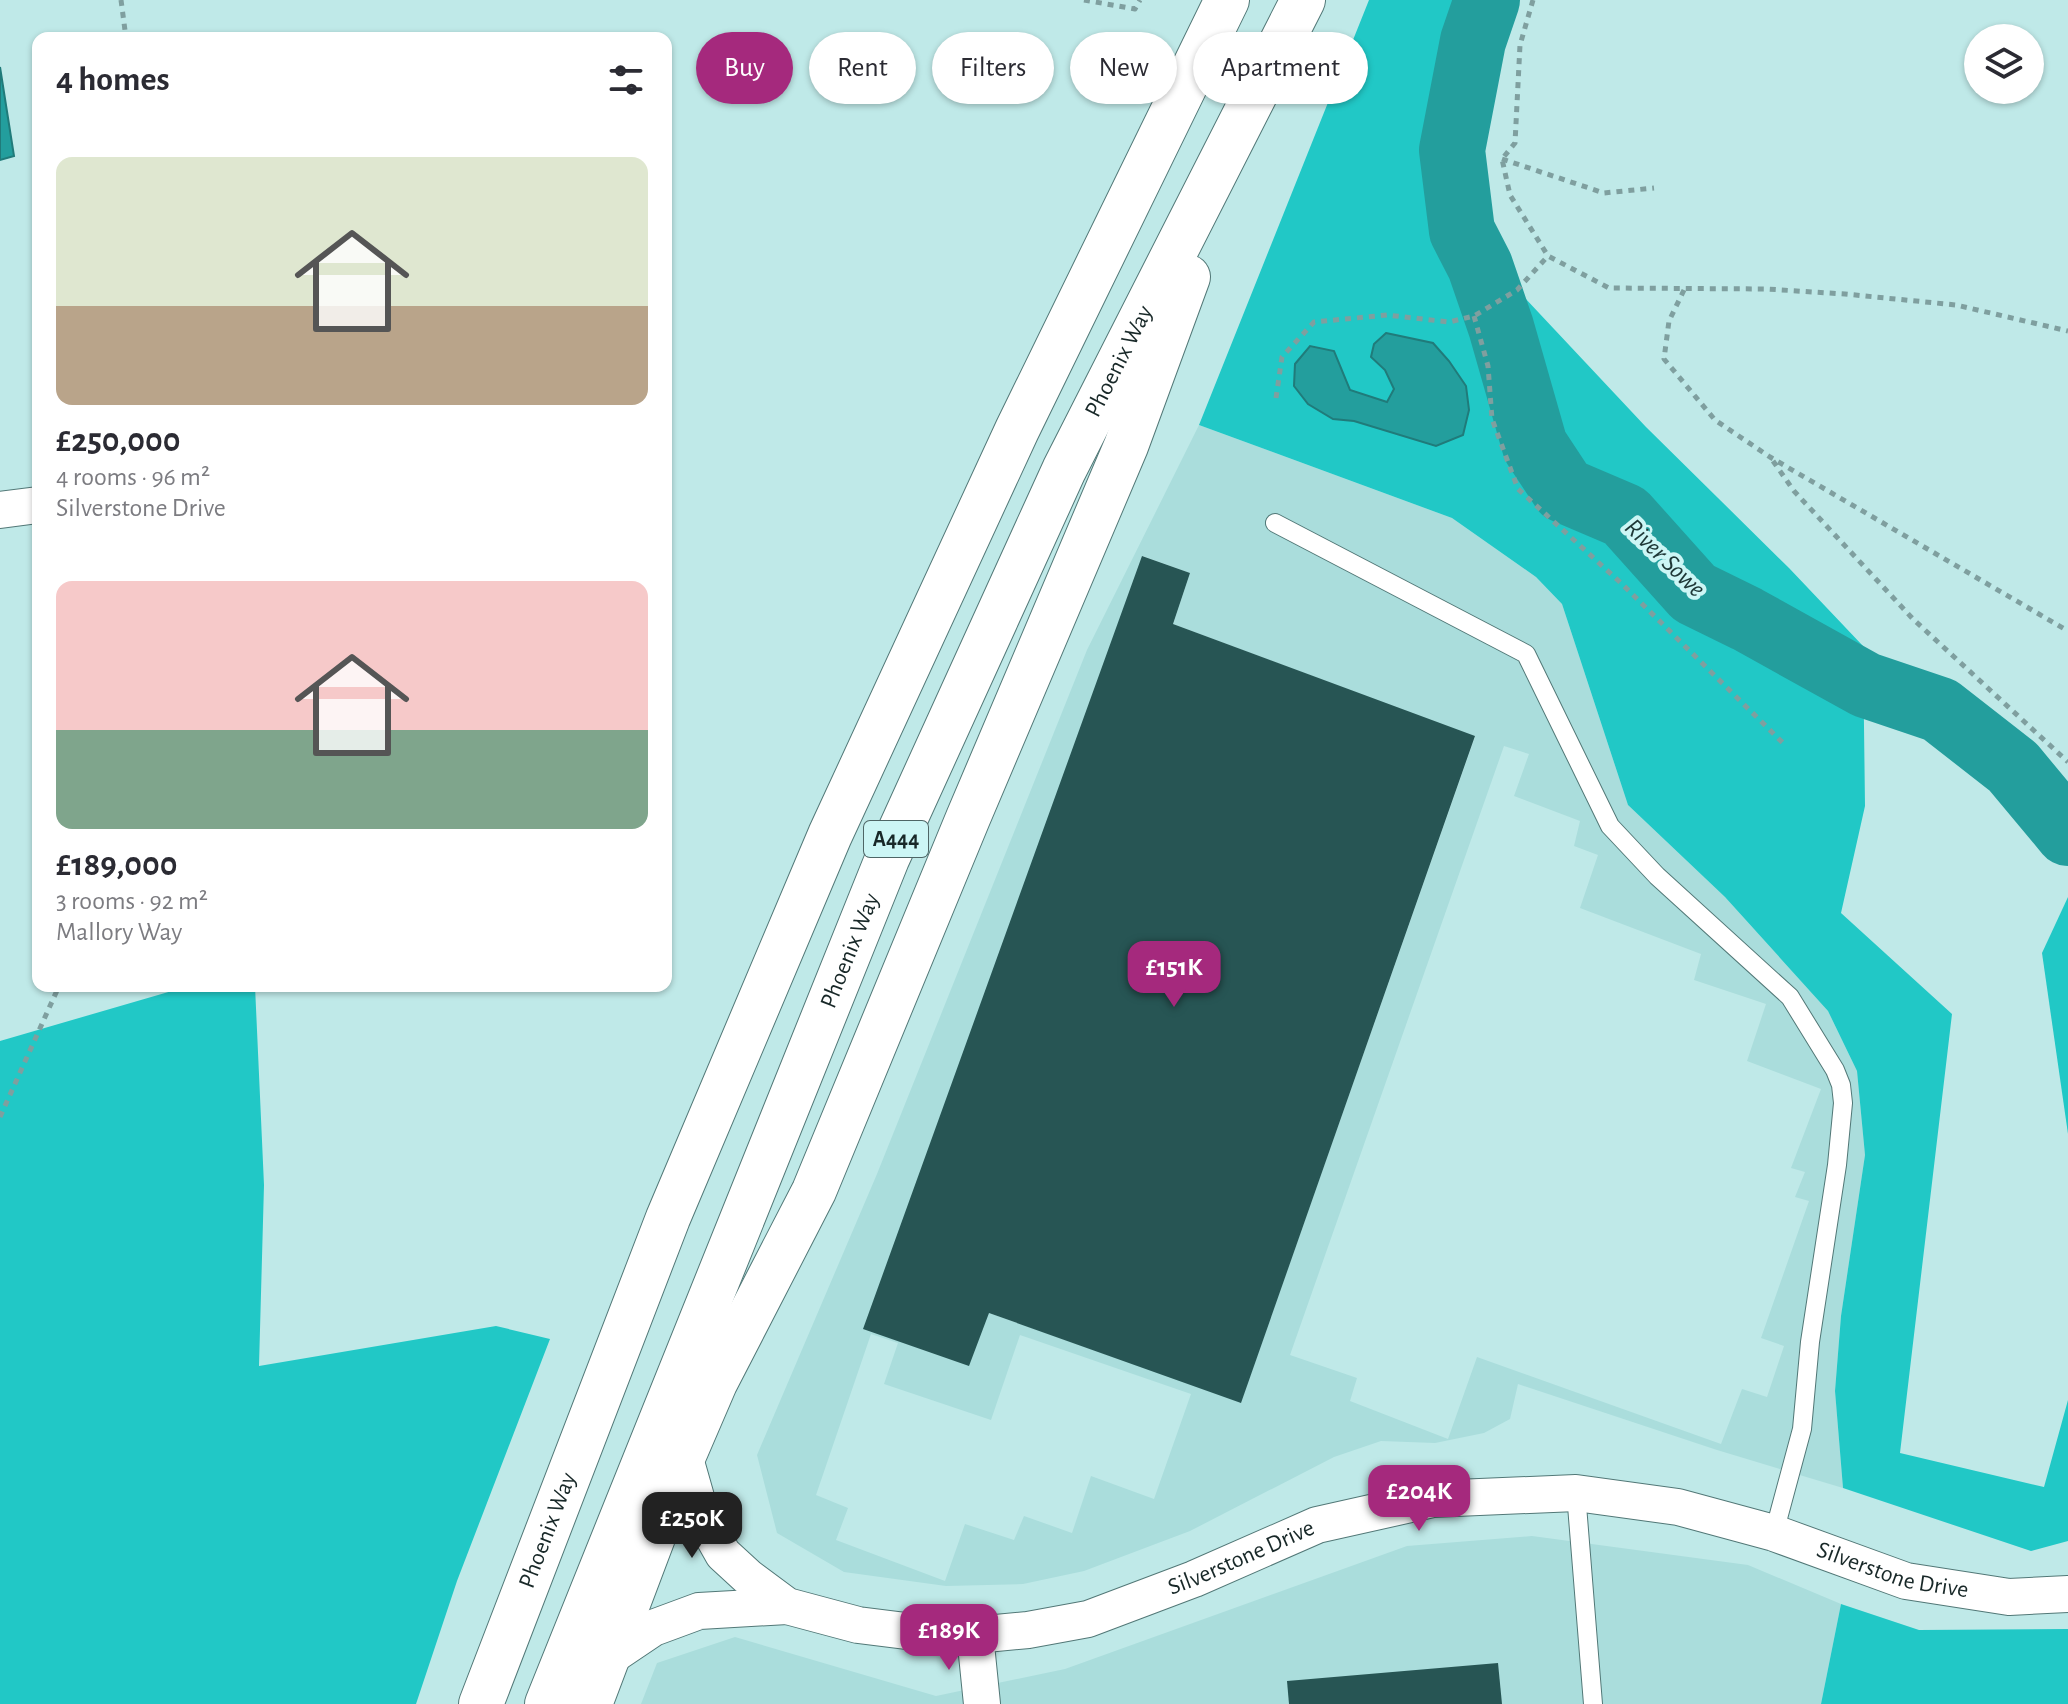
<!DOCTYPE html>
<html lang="en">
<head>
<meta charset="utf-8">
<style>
  body { margin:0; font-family:"Alegreya Sans",sans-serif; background:#f7f7f7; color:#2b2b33; height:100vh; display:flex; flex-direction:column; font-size:30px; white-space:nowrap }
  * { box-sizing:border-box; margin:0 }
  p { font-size:26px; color:#7c7c81 }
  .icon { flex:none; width:44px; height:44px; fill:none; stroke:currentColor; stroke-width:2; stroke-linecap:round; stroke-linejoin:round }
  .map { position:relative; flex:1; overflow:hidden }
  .side { position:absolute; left:32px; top:32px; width:640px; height:960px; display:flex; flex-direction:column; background:#fff; border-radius:16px; box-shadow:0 2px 6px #0004 }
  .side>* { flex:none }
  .banner { position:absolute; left:696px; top:32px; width:760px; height:72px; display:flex; gap:16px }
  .tools { position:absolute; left:1964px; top:24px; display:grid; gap:16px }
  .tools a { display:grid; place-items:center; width:80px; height:80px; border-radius:50%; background:#fff; box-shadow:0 2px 6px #0004; font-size:40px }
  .price { position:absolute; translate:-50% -68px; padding:0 18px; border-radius:16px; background:#a5297d; color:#fff; font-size:26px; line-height:52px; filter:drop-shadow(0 2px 4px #0008) }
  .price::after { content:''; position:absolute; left:50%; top:48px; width:24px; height:18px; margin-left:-12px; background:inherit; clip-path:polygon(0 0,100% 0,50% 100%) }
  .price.current { background:#222; color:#fff }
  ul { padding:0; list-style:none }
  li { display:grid; align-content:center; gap:16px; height:424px; padding:0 24px }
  li span { display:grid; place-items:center; height:248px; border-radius:16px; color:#555 }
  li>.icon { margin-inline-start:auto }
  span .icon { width:144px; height:144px; fill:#fffc; stroke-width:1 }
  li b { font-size:34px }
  h2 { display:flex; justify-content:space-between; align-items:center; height:96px; padding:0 24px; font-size:34px }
  .chip { padding:0 28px; border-radius:36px; background:#fff; box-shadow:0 2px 6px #0004; font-size:28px; line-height:72px }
  .chip.current { background:#a5297d; color:#fff }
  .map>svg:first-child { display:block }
</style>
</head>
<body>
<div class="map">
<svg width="2068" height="1704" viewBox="0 0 2068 1704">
  <rect width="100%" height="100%" fill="#bfe9e8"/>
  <g fill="#aadddc" fill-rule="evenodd">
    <path d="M1199 425 1452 518 1536 577 1562 604 1628 805 1725 897 1828 1011 1857 1071 1865 1155 1841 1316 1835 1391 1843 1488 1717 1450 1518 1384 1510 1419 1484 1433 1435 1443 1381 1441 1334 1457 1190 1531 1084 1571 1023 1584 946 1586 844 1572 777 1533 757 1455 877 1174 1087 650ZM1143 556 1190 573 1173 624 1475 737 1241 1402 989 1313ZM1504 746 1529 754 1514 796 1580 821 1574 846 1598 855 1580 908 1701 954 1694 980 1766 1004 1747 1061 1821 1089 1791 1168 1805 1172 1795 1197 1809 1201 1761 1338 1784 1346 1767 1397 1742 1389 1721 1444 1477 1357 1448 1439 1350 1401 1357 1378 1290 1355ZM871 1334 898 1343 884 1384 991 1420 1020 1335 1191 1394 1154 1499 1091 1476 1072 1533 1024 1516 1014 1540 965 1524 945 1581 836 1540 848 1508 816 1495Z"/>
    <polygon points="1532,1536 1748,1565 1841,1604 1821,1704 641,1704 657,1663 735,1637 936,1696 1065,1669 1407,1546"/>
  </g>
  <g fill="#21c8c6" fill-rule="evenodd">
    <path d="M1369 0H1487L1473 41 1452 150 1462 231 1646 427 1789 568 1863 646 1865 806 1841 913 1952 1014 1900 1453 2044 1487 2068 1400V1541L2031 1551 1843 1488 1835 1391 1841 1316 1865 1155 1857 1071 1828 1011 1725 897 1628 805 1562 604 1536 577 1452 518 1199 425ZM1333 351 1350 390 1387 402 1395 390 1385 370 1436 446 1353 421 1332 419Z"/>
    <polygon points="2068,897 2068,1134 2042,953"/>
    <polygon points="189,986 255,986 264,1185 259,1366 496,1326 550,1339 457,1581 416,1704 0,1704 0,1041"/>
    <polygon points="1841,1604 1919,1630 2068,1629 2068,1704 1821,1704"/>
  </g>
  <g fill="#239e9d" stroke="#207b7a" stroke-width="2">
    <polygon points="0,67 14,156 0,160"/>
    <polygon points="1386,333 1433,343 1449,361 1466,386 1469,410 1463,435 1436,446 1354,421 1333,419 1308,404 1294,386 1295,364 1310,346 1334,351 1350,390 1387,402 1394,389 1385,370 1371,357 1374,344"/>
  </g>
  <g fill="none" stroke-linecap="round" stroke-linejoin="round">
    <polyline stroke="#239e9d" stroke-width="66" points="1487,0 1473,41 1452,150 1462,231 1480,266 1501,327 1535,446 1564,490 1625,516 1694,593 1747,619 1866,685 1940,710 2013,767 2068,833"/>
  </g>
  <g fill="#275554">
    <polygon points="1142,556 1190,573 1173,624 1475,736 1241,1403 989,1313 969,1366 863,1329"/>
    <polygon points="1498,1663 1502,1704 1289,1704 1287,1681"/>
  </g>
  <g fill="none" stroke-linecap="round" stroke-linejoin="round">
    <defs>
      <g id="lane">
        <polyline points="1275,523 1526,654 1610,826 1657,876 1790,997 1835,1070 1841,1085 1843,1103 1837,1165 1810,1342 1802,1429 1774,1533"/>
        <polyline points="1576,1493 1593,1704"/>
      </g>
      <g id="street">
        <polyline points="0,510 38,505"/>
        <path id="s1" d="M684 1455 701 1515 723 1554 748 1577 787 1606 858 1625 930 1634 975 1635 1028 1630 1088 1619 1194 1579 1317 1525 1433 1499 1576 1493 1678 1507 1774 1533 1906 1581 2009 1597 2068 1594"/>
        <polyline points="975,1635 982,1704"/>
        <polyline points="607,1659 653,1628 699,1611 787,1606"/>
      </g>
      <g id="highway">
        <path id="s2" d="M481 1704 668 1218 830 835 1017 430 1227 0"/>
        <path id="s3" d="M547 1704 887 859 1064 470 1303 0"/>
        <polyline points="590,1704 684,1455 715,1383 814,1191 968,818 1126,446 1188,277"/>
      </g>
    </defs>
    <use href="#lane" stroke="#527877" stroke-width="20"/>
    <use href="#street" stroke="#527877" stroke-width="38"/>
    <use href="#highway" stroke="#527877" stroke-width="46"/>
    <g stroke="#7f9f9f" stroke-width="5" stroke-dasharray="6 6" stroke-linecap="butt">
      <polyline points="121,0 126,38"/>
      <polyline points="1084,0 1135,9 1140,0"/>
      <polyline points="1533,0 1520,45 1515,143 1502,159 1510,195 1548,256 1609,288 1766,289 1845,294 1956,305 2068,331"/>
      <polyline points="1502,159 1604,193 1654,188"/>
      <polyline points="1684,290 1669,321 1664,359 1715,420 1770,457 2068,631"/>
      <polyline points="1474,316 1488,366 1492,419 1518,489 1622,584 1784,744"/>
      <polyline points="1276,398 1282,357 1314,322 1387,315 1449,322 1474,316 1517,290 1548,256"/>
      <polyline points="1773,461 1794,491 1913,619 2068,762"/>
      <polyline points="0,1117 59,986"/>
    </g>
    <use href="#lane" stroke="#fff" stroke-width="18"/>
    <use href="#street" stroke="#fff" stroke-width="36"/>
    <use href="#highway" stroke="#fff" stroke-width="44"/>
  </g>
  <g text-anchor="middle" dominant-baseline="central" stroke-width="8" stroke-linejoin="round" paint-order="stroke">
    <rect fill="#ccf6f5" stroke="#4e6666" stroke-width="2" x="864" y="821" width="64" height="36" rx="6"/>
    <g font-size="22" font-weight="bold" fill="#182828">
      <text x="896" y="839">A444</text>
    </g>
    <g font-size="24" fill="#182828" stroke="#ccf6f5">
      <text stroke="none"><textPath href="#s3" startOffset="1460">Phoenix Way</textPath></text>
      <text stroke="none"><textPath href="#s3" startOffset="812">Phoenix Way</textPath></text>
      <text stroke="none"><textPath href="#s2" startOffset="186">Phoenix Way</textPath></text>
      <text stroke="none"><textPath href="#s1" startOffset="660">Silverstone Drive</textPath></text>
      <text stroke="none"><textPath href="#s1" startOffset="1332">Silverstone Drive</textPath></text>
    </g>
    <g font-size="26" font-style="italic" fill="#1e3736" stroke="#ccf6f5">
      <text transform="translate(1665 558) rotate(44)">River Sowe</text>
    </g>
  </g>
</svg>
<div class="tools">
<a><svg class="icon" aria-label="layers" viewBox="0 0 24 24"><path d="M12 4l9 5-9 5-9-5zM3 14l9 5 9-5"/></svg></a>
</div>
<b class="price" style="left:1174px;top:1009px">£151K</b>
<b class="price" style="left:1419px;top:1533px">£204K</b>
<b class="price current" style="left:692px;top:1560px">£250K</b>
<b class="price" style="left:949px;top:1672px">£189K</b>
<div class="banner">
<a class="chip current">Buy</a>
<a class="chip">Rent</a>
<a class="chip">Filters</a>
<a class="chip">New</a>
<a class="chip">Apartment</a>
</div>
<section class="side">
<h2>4 homes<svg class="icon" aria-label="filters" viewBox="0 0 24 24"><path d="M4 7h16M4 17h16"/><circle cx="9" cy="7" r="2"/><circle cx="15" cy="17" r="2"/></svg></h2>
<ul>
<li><span style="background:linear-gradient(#dfe7d0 60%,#b9a48a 0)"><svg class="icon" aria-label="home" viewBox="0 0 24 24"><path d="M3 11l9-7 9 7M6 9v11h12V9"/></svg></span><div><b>£250,000</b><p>4 rooms · 96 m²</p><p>Silverstone Drive</p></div></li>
<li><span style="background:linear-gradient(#f6c9c9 60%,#7fa58c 0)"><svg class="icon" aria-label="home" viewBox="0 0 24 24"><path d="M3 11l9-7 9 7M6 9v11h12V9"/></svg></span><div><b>£189,000</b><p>3 rooms · 92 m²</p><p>Mallory Way</p></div></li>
</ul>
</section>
</div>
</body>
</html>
